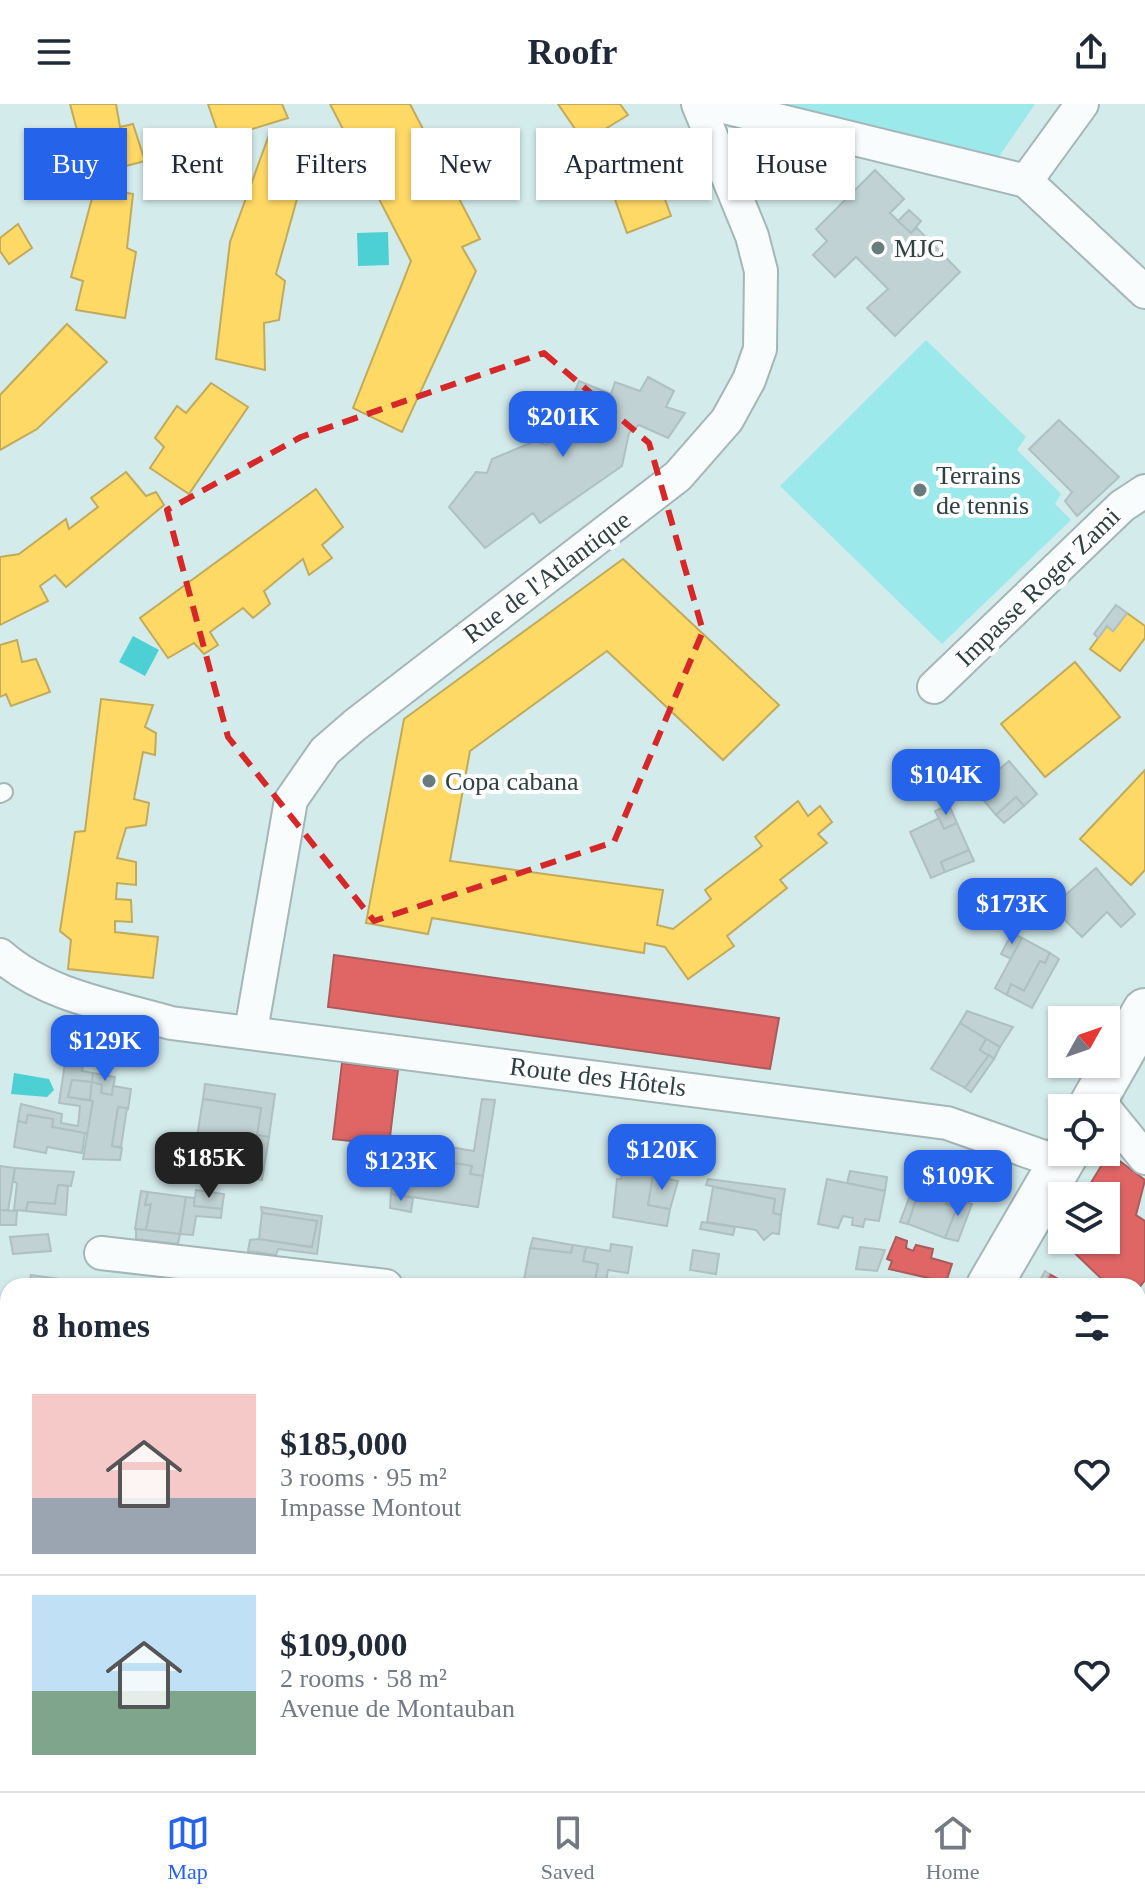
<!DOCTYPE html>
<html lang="en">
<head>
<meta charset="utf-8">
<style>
  body { margin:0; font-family:Georgia,serif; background:#f2f2f3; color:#1f2937; height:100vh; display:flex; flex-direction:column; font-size:30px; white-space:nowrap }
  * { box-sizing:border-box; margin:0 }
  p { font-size:26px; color:#747a83 }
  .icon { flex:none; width:44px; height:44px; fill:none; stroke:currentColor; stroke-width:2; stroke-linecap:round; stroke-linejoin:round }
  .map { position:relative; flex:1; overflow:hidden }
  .side { position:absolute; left:0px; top:1174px; width:1146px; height:514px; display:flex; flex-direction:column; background:#fff; border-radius:24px 24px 0 0; box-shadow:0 2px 6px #0004 }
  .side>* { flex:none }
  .top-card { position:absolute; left:24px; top:24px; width:1098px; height:72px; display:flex; gap:16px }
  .needle { width:52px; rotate:50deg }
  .controls { position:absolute; left:1048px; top:902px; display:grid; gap:16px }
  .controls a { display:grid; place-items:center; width:72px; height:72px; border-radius:0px; background:#fff; box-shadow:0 2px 6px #0004; font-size:40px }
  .price { position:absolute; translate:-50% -68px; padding:0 18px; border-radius:16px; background:#2563eb; color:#fff; font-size:26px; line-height:52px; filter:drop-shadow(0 2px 4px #0008) }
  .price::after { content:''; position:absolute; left:50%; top:48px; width:24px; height:18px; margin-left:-12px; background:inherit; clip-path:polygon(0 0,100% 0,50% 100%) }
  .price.current { background:#222; color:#fff }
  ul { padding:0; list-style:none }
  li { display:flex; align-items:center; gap:24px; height:200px; padding:0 32px }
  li+li { border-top:2px solid #e0e1e3 }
  li span { display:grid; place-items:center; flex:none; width:224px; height:160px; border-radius:0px; color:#555 }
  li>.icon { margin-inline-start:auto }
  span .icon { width:96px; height:96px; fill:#fffc; stroke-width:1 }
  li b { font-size:34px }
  h2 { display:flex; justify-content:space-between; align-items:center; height:96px; padding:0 32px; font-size:34px }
  .pill { padding:0 28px; border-radius:0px; background:#fff; box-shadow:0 2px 6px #0004; font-size:28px; line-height:72px }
  .pill.current { background:#2563eb; color:#fff }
  header { display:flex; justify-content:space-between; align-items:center; height:104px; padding:0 32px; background:#fff; font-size:36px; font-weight:700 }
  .menu { display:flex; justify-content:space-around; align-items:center; height:112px; border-top:2px solid #e0e1e3; background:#fff; font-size:22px; color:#747a83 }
  .menu a { display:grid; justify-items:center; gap:4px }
  .menu .current { color:#2563eb }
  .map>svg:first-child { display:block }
</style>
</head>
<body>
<header><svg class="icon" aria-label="menu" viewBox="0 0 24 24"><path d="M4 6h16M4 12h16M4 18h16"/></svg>Roofr<svg class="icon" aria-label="share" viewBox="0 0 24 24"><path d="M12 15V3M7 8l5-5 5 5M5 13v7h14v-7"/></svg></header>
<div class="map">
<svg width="1145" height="1687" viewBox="0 0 1145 1687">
  <rect width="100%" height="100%" fill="#d4ebec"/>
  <g fill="#9be9eb">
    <polygon points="780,0 1035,0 998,54"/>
    <polygon points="926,236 1026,333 1017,346 1061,390 1055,400 1071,416 942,540 780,382"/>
    <polygon points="1138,1324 1145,1326 1145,1664 1138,1664"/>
  </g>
  <g fill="#4dd0d3">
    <polygon points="388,128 389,161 358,162 357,129"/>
    <polygon points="133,532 159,546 145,572 119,558"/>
    <polygon points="14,969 49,975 54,986 47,993 11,990"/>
  </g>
  <g fill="#ffd966" stroke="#c1ab5b" stroke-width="2">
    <polygon points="70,0 116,0 120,23 133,20 145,57 103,68 89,40 81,41"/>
    <polygon points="208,0 282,0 288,14 220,35"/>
    <polygon points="330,0 410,0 480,135 462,143 476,167 402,328 353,304 411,157"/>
    <polygon points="558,0 620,0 628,11 584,38"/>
    <polygon points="269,31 311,45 276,170 285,177 279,216 264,219 265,266 216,255 230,138"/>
    <polygon points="642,32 671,112 627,129 598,48"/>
    <polygon points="95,83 133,90 127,144 136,148 125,214 76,206 83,177 71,173"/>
    <polygon points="18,120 32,144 9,160 0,147 0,134"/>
    <polygon points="67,220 107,258 37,325 0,346 0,291"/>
    <polygon points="211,279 248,303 189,390 150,364 164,343 155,334 177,302 186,309"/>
    <polygon points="126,368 146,392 156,388 164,401 66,483 55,471 40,482 48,497 0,521 0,453 19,450 66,415 69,425 98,403 91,394"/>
    <polygon points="316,385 343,423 322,441 332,454 309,471 303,455 264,487 270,500 253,514 243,504 210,528 218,541 204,550 194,539 168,554 140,514"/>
    <polygon points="623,455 779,601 723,656 607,547 470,647 450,757 663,786 657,821 673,825 711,795 705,786 762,742 755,733 798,697 808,712 820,702 832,718 818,730 827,739 780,776 787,784 727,832 734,842 688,875 665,843 645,839 644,849 432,814 428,830 366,819 404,615"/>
    <polygon points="1127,509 1145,522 1145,534 1120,567 1090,545 1107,522 1113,527"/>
    <polygon points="17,536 22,558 36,555 50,588 11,602 6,590 0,593 0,541"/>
    <polygon points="1075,558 1120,613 1045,673 1001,620"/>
    <polygon points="101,595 153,601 145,623 156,629 155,651 143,648 134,695 149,699 146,721 126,724 117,754 136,758 136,781 117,779 116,795 131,796 132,818 115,817 115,828 158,833 153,874 68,865 71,836 60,827 75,728 85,727"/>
    <polygon points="1145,666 1145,766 1131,781 1080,735"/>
    <polygon points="604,1680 652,1680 647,1687 608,1687 610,1684"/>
  </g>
  <g fill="#e06666" stroke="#ab5b5b" stroke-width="2">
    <polygon points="334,851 779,914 770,965 328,903"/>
    <polygon points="342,959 398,966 389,1041 333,1035"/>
    <polygon points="1109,1049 1145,1076 1136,1111 1145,1117 1145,1176 1138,1185 1138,1182 1109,1182 1058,1133 1062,1126 1062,1136 1106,1136 1106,1092 1083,1092"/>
    <polygon points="896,1133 907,1137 906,1144 913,1147 916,1141 933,1145 931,1154 952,1160 946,1178 889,1165 892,1157 887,1155"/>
    <polygon points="1049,1170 1060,1176 1057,1182 1043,1182"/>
  </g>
  <g fill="#c0d2d3" stroke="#aec0c1" stroke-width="2">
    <polygon points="801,38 803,58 769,61 767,41"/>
    <polygon points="803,58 804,70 770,73 769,61"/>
    <polygon points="875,66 904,95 890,109 911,129 917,124 960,168 895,232 867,204 888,185 856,153 835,173 813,151 827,137 816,125"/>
    <polygon points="909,106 921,117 911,129 898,117"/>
    <polygon points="648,273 674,287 666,303 685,309 668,334 639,321 629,329 622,362 540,419 533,409 485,444 449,403 476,368 487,369 492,355 535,337 546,341 558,331 579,277 611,290 615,278 640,287"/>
    <polygon points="1059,316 1119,373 1077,412 1065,397 1072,388 1029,345"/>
    <polygon points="1116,501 1127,509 1113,527 1107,522 1098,534 1094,530"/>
    <polygon points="993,656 1000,664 984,678 976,670"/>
    <polygon points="1009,657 1037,690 1024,702 1016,693 996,711 975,686"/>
    <polygon points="1016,693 1024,702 1004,719 996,711"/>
    <polygon points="949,701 957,719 944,725 935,707"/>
    <polygon points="939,714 944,725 957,719 969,746 941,758 945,768 931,774 910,728"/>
    <polygon points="969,746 974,757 945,768 941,758"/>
    <polygon points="1096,764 1135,810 1121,823 1107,808 1082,833 1052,803"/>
    <polygon points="1012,829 1022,834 1011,855 1001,850"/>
    <polygon points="1022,834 1050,849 1045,859 1040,857 1024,887 1011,880 1007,891 995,884"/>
    <polygon points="1050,849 1059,855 1032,904 1007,891 1011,880 1024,887 1040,857 1045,859"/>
    <polygon points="967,907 1013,923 1000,943 960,919"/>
    <polygon points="960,919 986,935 980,946 989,951 965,984 931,965"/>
    <polygon points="986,935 1000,943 994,955 980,946"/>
    <polygon points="989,951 994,955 971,988 965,984"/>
    <polygon points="65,959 83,961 82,967 93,969 92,978 72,976 68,993 93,997 88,1030 52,1023 53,1015 28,1011 26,1019 18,1017 21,1000 62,1010 61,1019 78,1022 80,1002 59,999"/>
    <polygon points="93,969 115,973 112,991 101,989 102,981 92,978"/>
    <polygon points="72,976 92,978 90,996 68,993"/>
    <polygon points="92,978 102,981 101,989 112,991 113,982 131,985 128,1005 118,1003 112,1042 122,1044 120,1056 83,1055 93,997 90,996"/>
    <polygon points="205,980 275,990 269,1033 257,1031 261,1004 203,995"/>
    <polygon points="203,995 261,1004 257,1031 269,1033 262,1076 192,1065"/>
    <polygon points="482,995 495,996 483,1072 470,1070 472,1062 429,1055 431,1040 474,1047"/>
    <polygon points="118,1003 127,1004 121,1043 112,1042"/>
    <polygon points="28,1011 53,1015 52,1023 85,1029 82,1049 47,1043 46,1049 14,1043 18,1017 26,1019"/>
    <polygon points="399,1042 416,1044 415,1053 472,1062 470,1070 483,1072 478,1103 391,1090"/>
    <polygon points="0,1062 15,1064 8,1107 0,1106"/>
    <polygon points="15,1064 74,1068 71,1082 58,1081 55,1100 28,1098 26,1107 14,1106 17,1079 13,1077"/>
    <polygon points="623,1066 654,1070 648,1101 670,1105 667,1122 613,1113 617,1075 621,1075"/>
    <polygon points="850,1067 887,1073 885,1087 847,1079"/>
    <polygon points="653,1072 678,1077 670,1105 648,1101"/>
    <polygon points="708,1075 785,1085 781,1111 773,1109 775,1095 706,1081"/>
    <polygon points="827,1075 885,1087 879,1117 865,1115 863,1123 852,1121 853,1114 843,1112 838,1124 818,1120"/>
    <polygon points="915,1078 926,1083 921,1095 917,1093 908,1120 900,1118"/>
    <polygon points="58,1081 68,1082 66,1111 26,1107 28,1098 55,1100"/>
    <polygon points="713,1083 775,1095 773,1109 781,1111 779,1130 772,1129 764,1136 756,1126 707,1118"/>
    <polygon points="926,1083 951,1093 946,1100 957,1104 945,1134 908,1120 917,1093 921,1095"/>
    <polygon points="196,1086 224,1090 222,1105 194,1102"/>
    <polygon points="141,1087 148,1088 145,1101 151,1100 146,1126 135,1125"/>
    <polygon points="148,1088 186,1093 180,1130 146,1126 151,1100 145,1101"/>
    <polygon points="391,1090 413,1094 411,1108 390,1104"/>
    <polygon points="186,1093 194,1094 194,1102 222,1105 221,1114 196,1112 193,1131 180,1130"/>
    <polygon points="951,1093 972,1100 958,1137 945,1134 957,1104 946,1100"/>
    <polygon points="261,1103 322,1112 317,1150 278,1145 276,1151 248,1147 250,1136 259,1135 312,1143 317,1117 262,1109"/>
    <polygon points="0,1106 17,1107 16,1121 0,1121"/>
    <polygon points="262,1109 317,1117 312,1143 259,1135"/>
    <polygon points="702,1118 735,1123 733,1131 700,1125"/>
    <polygon points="136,1125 180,1130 178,1140 136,1135"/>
    <polygon points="48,1130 51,1147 13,1150 10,1133"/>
    <polygon points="533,1134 573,1141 571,1149 530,1144"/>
    <polygon points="611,1140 632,1143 628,1169 608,1166 605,1182 594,1182 598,1160 583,1157 586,1143 610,1147"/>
    <polygon points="573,1141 586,1143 583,1157 598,1160 594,1182 557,1182 524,1176 530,1144 571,1149"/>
    <polygon points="860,1143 885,1146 877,1167 856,1165"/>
    <polygon points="693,1146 719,1150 716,1170 690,1166"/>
    <polygon points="1045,1167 1049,1170 1043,1182 1037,1182"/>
    <polygon points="31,1171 89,1179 88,1182 29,1182"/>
    <polygon points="524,1176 557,1182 523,1182"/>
    <polygon points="0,1247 8,1248 8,1293 0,1292 3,1263"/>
    <polygon points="1138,1384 1145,1386 1145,1428 1138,1425"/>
    <polygon points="0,1492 8,1497 3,1506 0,1504"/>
    <polygon points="3,1506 8,1510 8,1556 0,1550"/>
    <polygon points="2,1552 8,1556 4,1576 0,1573"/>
    <polygon points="368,1680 388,1680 394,1687 375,1687"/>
    <polygon points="388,1680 427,1680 420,1687 394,1687"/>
  </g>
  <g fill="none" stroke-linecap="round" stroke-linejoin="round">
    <defs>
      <polyline id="service" points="0,690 4,688"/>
      <g id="minor">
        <polyline points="712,0 1026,77"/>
        <polyline points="1082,0 1026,77 1145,188"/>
        <polyline points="934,583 1122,402 1145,387"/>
        <path d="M0 851C46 892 113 902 171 919L947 1019 1061 1059"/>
        <polyline points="251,927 291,696 325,647 355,621 678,372 727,316 749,276 760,245 761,167 752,132 698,0"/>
        <polyline points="1106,1006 1145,1054"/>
        <polyline points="101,1149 386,1182"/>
        <polyline points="472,1680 486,1685 497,1680"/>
      </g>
      <g id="secondary">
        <polyline points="1090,1004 1145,907"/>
        <polyline points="989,1182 1067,1048"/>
        <polyline points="746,1687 749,1680"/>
      </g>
    </defs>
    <use href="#service" stroke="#a4b6b7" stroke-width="20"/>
    <use href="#minor" stroke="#a4b6b7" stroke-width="36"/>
    <use href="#secondary" stroke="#a4b6b7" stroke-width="48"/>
    <use href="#service" stroke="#f9fcfc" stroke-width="16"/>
    <use href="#minor" stroke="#f9fcfc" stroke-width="32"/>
    <use href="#secondary" stroke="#f9fcfc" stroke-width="44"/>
  </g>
  <path fill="none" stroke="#d62828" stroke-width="6" stroke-dasharray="16 10" stroke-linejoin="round" d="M544 249 649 339 703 527 614 738 374 817 228 633 167 406 301 333Z"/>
  <g fill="#697c7d" stroke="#fff" stroke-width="3">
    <circle cx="878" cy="144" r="8"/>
    <circle cx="920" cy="386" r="8"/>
    <circle cx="429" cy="677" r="8"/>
  </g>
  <g text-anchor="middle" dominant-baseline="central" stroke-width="8" stroke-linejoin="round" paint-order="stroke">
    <g font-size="26" fill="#2f4041" stroke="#fff" text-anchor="start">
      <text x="894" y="144">MJC</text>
      <text x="936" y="371">Terrains<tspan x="936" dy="30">de tennis</tspan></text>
      <text x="445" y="677">Copa cabana</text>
    </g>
    <g font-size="26" fill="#2f4041" stroke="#fff">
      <text transform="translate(547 473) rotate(-37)">Rue de l'Atlantique</text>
      <text transform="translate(1038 483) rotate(-44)">Impasse Roger Zami</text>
      <text transform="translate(598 973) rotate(7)">Route des Hôtels</text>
    </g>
  </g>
</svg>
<div class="controls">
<a><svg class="needle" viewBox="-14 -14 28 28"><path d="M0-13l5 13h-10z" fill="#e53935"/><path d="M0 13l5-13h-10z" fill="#747a83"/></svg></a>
<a><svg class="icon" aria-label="locate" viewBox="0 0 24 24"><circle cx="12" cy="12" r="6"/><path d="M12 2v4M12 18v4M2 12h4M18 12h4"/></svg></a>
<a><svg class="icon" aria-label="layers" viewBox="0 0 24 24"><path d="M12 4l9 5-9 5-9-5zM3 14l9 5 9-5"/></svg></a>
</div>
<b class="price" style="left:563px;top:355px">$201K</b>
<b class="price" style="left:946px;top:713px">$104K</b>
<b class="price" style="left:1012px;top:842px">$173K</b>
<b class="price" style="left:105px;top:979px">$129K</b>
<b class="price" style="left:662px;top:1088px">$120K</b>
<b class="price current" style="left:209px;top:1096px">$185K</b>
<b class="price" style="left:401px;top:1099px">$123K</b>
<b class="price" style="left:958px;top:1114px">$109K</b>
<div class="top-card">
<a class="pill current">Buy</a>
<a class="pill">Rent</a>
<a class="pill">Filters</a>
<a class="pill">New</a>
<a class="pill">Apartment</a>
<a class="pill">House</a>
</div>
<section class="side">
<h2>8 homes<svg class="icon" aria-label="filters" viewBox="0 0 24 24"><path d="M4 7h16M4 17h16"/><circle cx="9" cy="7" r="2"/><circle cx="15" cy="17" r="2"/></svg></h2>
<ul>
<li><span style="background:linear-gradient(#f6c9c9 65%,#9aa5b1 0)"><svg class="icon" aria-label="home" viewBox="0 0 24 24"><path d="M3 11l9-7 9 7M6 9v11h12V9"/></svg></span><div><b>$185,000</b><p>3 rooms · 95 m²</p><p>Impasse Montout</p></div><svg class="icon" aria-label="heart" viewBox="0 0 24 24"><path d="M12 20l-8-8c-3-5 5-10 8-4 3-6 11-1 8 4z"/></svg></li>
<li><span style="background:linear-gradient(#bfe0f5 60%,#7fa58c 0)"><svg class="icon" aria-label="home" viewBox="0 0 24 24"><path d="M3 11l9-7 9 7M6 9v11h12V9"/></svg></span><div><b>$109,000</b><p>2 rooms · 58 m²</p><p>Avenue de Montauban</p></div><svg class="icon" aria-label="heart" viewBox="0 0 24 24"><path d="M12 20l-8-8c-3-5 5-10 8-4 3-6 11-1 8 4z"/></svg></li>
</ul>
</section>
</div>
<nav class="menu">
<a class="current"><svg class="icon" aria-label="map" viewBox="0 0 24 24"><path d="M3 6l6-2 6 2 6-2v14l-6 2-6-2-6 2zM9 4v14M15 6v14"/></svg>Map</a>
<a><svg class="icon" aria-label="saved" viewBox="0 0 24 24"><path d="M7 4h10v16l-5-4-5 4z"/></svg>Saved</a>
<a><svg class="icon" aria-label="home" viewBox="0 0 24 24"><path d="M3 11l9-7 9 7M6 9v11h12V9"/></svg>Home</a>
</nav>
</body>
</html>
